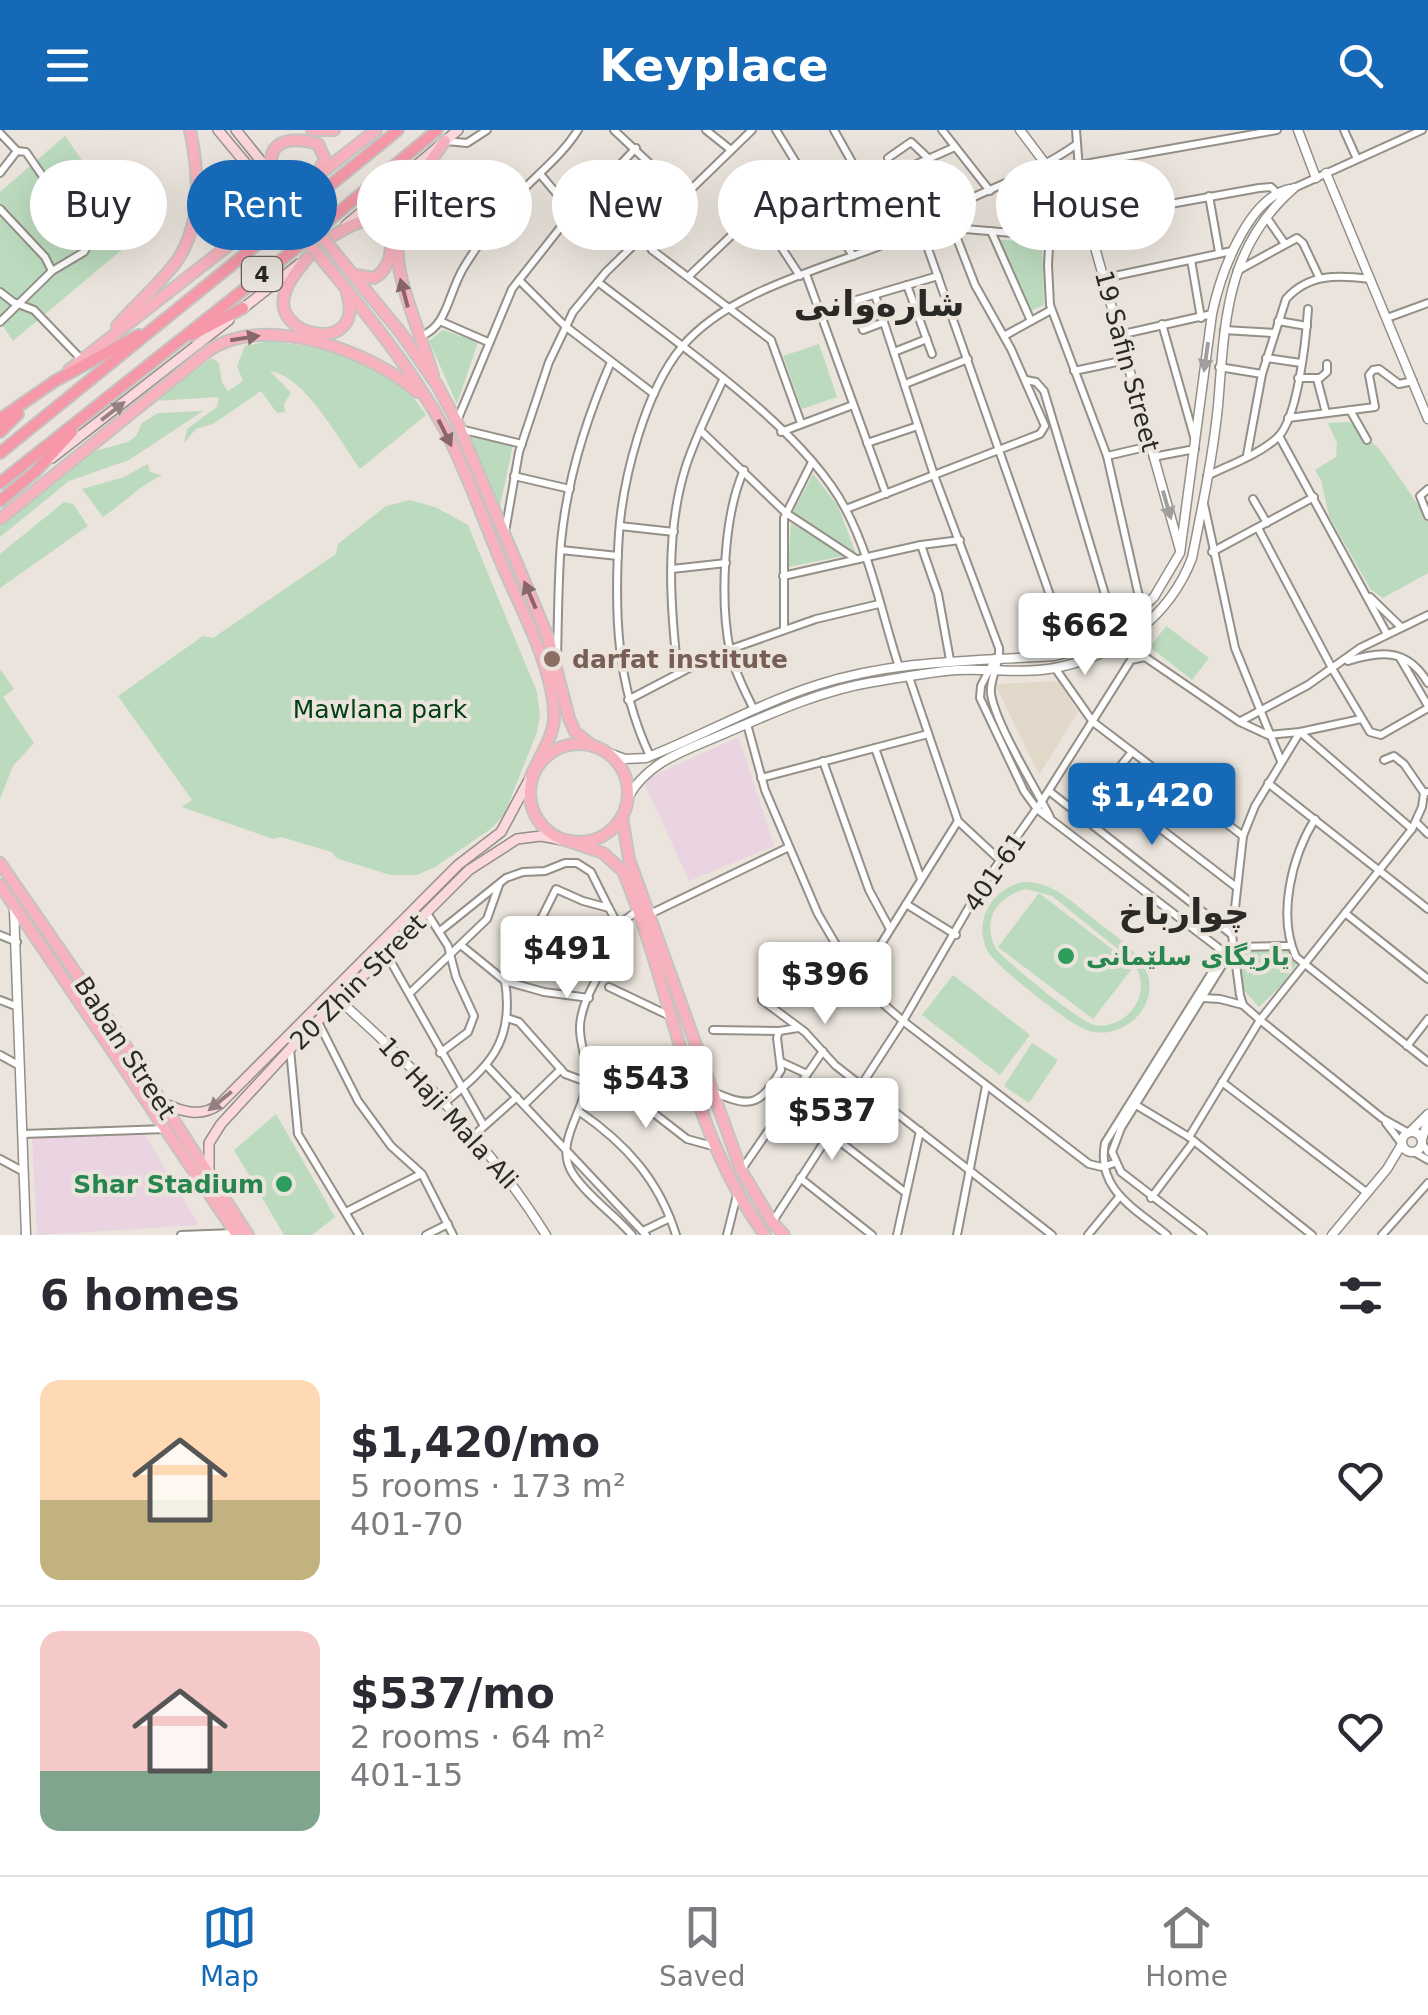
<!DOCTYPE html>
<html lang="en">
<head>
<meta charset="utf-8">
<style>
  body { margin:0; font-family:"DejaVu Sans",Vazirmatn,sans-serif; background:#f2f2f3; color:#2b2b33; height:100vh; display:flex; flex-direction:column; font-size:38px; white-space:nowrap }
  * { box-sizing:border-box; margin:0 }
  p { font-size:32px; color:#7c7c81 }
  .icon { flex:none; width:55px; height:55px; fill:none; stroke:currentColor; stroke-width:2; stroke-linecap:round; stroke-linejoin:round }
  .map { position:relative; height:1105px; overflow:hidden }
  .details { display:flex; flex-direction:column; background:#fff; flex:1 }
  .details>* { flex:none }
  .hud { position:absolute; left:30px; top:30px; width:1370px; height:90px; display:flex; gap:20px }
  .price { position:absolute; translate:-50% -85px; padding:0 22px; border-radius:10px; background:#fff; color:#222; font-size:32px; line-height:65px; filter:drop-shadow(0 2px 5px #0008) }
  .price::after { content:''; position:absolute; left:50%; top:60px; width:30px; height:22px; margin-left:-15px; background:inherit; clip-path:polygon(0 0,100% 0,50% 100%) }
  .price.selected { background:#1569b7; color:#fff }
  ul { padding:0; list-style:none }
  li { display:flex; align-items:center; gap:30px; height:250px; padding:0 40px }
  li+li { border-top:2px solid #e1e1e2 }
  li span { display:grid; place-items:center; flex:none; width:280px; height:200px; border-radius:20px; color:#555 }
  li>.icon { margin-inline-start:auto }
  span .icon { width:120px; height:120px; fill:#fffc; stroke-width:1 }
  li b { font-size:42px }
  h2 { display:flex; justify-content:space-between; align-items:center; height:120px; padding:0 40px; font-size:42px }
  .pill { padding:0 35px; border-radius:45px; background:#fff; box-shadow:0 10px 40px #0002; font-size:35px; line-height:90px }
  .pill.selected { background:#1569b7; color:#fff }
  header { display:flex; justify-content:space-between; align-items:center; height:130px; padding:0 40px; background:#1569b7; color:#fff; font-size:45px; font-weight:800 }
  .tabs { display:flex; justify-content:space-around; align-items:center; height:140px; border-top:2px solid #e1e1e2; background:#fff; font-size:28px; color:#7c7c81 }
  .tabs a { display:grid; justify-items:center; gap:5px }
  .tabs .selected { color:#1569b7 }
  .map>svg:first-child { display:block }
</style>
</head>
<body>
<header><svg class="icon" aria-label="menu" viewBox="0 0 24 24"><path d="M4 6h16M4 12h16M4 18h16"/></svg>Keyplace<svg class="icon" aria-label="search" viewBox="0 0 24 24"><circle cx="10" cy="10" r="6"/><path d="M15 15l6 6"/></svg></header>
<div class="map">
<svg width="1428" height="1105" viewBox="0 0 1428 1105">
  <rect width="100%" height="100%" fill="#eae4dc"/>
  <polygon fill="#e1d8ca" points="1058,551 1078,582 1039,645 995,554"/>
  <g fill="#ead4e2">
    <polygon points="739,607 774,716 689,751 643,650"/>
    <polygon points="141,999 199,1095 37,1105 32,1009"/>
  </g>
  <g fill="#bcdbbe" fill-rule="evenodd">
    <polygon points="65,6 136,108 13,211 0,192 0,62"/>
    <polygon points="998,110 1042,111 1044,175 1031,181"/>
    <polygon points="443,200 478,212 457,274 429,211"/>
    <path d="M269 211C328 218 393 231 426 285L360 339C340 311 305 246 270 241L291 263 284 274 285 282 277 283 261 261 213 294 196 299 184 313 187 299 217 277 219 267 154 271 212 228 219 233 222 253 228 261 243 251 237 236 245 216Z"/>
    <polygon points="819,214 837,267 802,279 783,226"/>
    <polygon points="203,281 129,330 69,351 0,407 0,397 9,388 88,323 128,312 136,306 142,293 158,283"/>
    <polygon points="1350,292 1380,320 1428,389 1428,443 1383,468 1371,460 1329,386 1321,350 1315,340 1336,327 1337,313 1328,293"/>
    <polygon points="468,304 513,315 499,381"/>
    <path d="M148 334 150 342 162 345C139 356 125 372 103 387L82 359 124 347Z"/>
    <polygon points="813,344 838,376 856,424 793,382"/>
    <polygon points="410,370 435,377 468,395 537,562 540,585 537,602 504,685 492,698 435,737 417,745 390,745 336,728 332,722 281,707 273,709 182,677 192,670 118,566 203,506 213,508 336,424 338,414 386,376"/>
    <polygon points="64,372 73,374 88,396 0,458 0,424"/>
    <polygon points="791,393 844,426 788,437"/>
    <polygon points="1166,496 1209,528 1192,550 1150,517"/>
    <polygon points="0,539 14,559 3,567 34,613 13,636 0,669"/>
    <path d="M1023 752C1053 751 1073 773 1095 790 1121 811 1162 834 1146 873 1141 885 1131 894 1119 899 1107 904 1094 904 1082 898 1066 891 996 836 988 822 972 791 992 759 1023 752ZM1026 759 1052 766 1134 832C1142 847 1144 862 1135 876 1127 889 1110 898 1095 895 1079 892 1008 833 996 819 981 791 997 766 1026 759Z"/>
    <polygon points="1039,763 1134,836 1093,889 998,817"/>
    <polygon points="1289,817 1297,833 1283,854 1259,877 1241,857 1234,819"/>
    <polygon points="953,845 1030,905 1000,945 922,885"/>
    <polygon points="1032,913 1058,930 1029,973 1004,956"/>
    <polygon points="276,984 335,1087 312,1105 284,1105 234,1020"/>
  </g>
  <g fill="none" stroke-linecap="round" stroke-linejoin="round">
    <defs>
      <g id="minor">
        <polyline points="614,0 665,48 687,63"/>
        <polyline points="706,0 731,20"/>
        <polyline points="776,0 853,126"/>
        <polyline points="834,0 866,57"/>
        <polyline points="942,0 990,61"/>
        <polyline points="1076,0 1081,65 1087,89 1259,58 1271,57 1278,64"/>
        <polyline points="1344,0 1357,29"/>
        <polyline points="0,3 17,21"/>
        <polyline points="446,11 467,13 487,0"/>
        <polyline points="888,28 911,12 929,29"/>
        <polyline points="1079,35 1277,0"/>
        <polyline points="0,43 17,21 26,22 55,64 94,103 84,122 52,141"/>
        <polyline points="1053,43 1048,135 1050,175 1107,326 1142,480"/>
        <polyline points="540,44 573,83"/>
        <polyline points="1294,58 1422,0"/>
        <polyline points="1209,66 1219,122"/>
        <polyline points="833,71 955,17"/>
        <polyline points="831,72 920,96 1070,522"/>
        <polyline points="0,79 45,127 52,141 0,192"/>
        <polyline points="757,80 800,146"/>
        <polyline points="1267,88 1285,114"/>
        <polyline points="953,98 1049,106"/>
        <polyline points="991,101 1031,191"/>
        <polyline points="643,106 652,120 771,210 801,293"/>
        <polyline points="1191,130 1201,188"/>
        <polyline points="1237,141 1297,108 1303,113 1319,147"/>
        <polyline points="806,144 886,364"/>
        <polyline points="689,146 802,38"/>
        <polyline points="1105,148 1232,121"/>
        <polyline points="519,150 565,196 654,264"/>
        <path d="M598 152C672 210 801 295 845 378 871 426 882 485 899 537"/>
        <polyline points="907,155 932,224"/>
        <polyline points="0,162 13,172 34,180 82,230"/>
        <path d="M875 165 934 345 999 518C1001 534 989 548 991 564 996 595 1035 657 1050 687"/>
        <polyline points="1387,188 1428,173"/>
        <polyline points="1278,191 1307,196"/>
        <polyline points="442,192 488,212"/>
        <polyline points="884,192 863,200 853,171 938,146"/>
        <polyline points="1162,194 1195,310"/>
        <polyline points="1224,200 1274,203"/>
        <polyline points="1119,205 1212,184"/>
        <path d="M421 206C448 196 448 163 464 137 479 113 495 89 515 68 536 45 561 27 578 0"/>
        <polyline points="1004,206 1051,180"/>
        <polyline points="894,222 927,209"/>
        <polyline points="1266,228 1301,233"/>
        <polyline points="1219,237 1262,244"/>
        <polyline points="1074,241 1126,230"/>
        <polyline points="1298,248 1320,248 1327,242 1327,234"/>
        <polyline points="1317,249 1326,283"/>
        <polyline points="1026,250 1036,252 1044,261 1110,481"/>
        <polyline points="905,254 968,229"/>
        <polyline points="1350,280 1367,310"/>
        <polyline points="1288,288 1375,277 1369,245 1373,240 1379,239 1399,254 1413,251"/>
        <polyline points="457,291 512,159 560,98 636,18"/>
        <polyline points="460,299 522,314"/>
        <polyline points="700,300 786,383 856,429"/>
        <polyline points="781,302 853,275"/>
        <polyline points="1279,306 1387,504"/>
        <polyline points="867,313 918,296"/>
        <path d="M1247 325 1262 244 1286 169C1309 143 1339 145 1370 149"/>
        <polyline points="1107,326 1150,316"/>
        <polyline points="1153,327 1195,319"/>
        <path d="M744 340C723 386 720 472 730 521 734 541 745 561 754 580"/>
        <polyline points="514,346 570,359"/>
        <path d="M1207 346C1229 335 1258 325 1277 308 1298 289 1306 209 1308 179"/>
        <polyline points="1428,359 1420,366 1428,386"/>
        <polyline points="1253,369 1267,393"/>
        <polyline points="1204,374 1235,518 1281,631"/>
        <polyline points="846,379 1040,304 1045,296 1011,219 975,155 946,80"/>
        <polyline points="620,396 674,402"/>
        <polyline points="1258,398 1333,540 1370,602 1381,605 1428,578"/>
        <polyline points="505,402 519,322 549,232 573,182 606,142 752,0"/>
        <polyline points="921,415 938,464 950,530"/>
        <polyline points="561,420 618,426"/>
        <polyline points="1212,422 1314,367"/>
        <polyline points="672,439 726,433"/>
        <polyline points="783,446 921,415 960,410"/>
        <polyline points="1370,467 1401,497"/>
        <polyline points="784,500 784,388 812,332"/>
        <polyline points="1063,508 1139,465"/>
        <polyline points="995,528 981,556 980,568 1024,661 1037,679 1233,829"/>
        <polyline points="1400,528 1428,576"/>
        <path d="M557 529C558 490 558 451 561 412 567 350 586 289 611 232"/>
        <path d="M1348 531C1382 520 1408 519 1428 553"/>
        <polyline points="1055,538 1093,592 1243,706"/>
        <path d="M678 544C670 475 665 402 686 336 696 306 710 278 723 250"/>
        <polyline points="909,547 958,691 1002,732"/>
        <polyline points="628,570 714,525 816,489 879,474"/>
        <polyline points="1241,591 1308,555 1360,518 1428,485"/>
        <polyline points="747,594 765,660 818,784 858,852 903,891 1089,1034 1102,1037 1115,1033"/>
        <polyline points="875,618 921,749"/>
        <path d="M650 626C616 554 614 482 619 403 623 348 645 262 681 218 730 158 835 136 903 107 917 101 928 89 942 82 987 59 1035 44 1077 14"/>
        <polyline points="1384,630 1394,626 1404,634 1424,663"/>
        <polyline points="823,631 869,760 890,799"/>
        <polyline points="761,648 928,604"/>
        <polyline points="1268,653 1428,779"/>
        <polyline points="1105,656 1235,756"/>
        <polyline points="1049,661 1231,804"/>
        <polyline points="1080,686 1132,622"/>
        <path d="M1315 689C1292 726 1277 785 1296 827L1428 932"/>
        <polyline points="1416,692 1428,704"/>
        <polyline points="906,774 956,805"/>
        <polyline points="427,783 448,816 456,847 474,886 468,902 440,923"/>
        <polyline points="1345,783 1428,849"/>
        <polyline points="650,784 789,717"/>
        <path d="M618 795C614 830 587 855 581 888 576 910 591 935 586 957 581 986 554 1015 573 1044 588 1067 614 1084 632 1105"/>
        <polyline points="440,801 506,748 523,742 545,741 565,733 577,733 591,742 609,778"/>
        <polyline points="0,805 17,812"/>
        <polyline points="529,813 549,828 540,841 552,846"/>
        <polyline points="462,816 505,851 544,862 589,868"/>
        <polyline points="1232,817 1290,816"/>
        <polyline points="387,825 484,996"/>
        <polyline points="505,851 529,813 556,759 583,771 609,778 618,795 637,781"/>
        <polyline points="858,851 958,691"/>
        <polyline points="609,857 672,887"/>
        <polyline points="410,863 487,789 499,755"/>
        <polyline points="1203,868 1220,869 1243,875"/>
        <polyline points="0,870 18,877"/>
        <polyline points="762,870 805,902 835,935 1052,1105"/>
        <polyline points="507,888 519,892 565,944 638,971 687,1009 716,1017"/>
        <polyline points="318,892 358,971 391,1016 422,1044 453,1105"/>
        <polyline points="713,900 779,901"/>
        <polyline points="1407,916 1428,889"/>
        <polyline points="290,919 298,1004 359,1105"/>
        <polyline points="0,925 20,936"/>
        <polyline points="781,932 807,944"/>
        <polyline points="487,936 646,1105"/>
        <polyline points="1222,952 1366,1062"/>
        <path d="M716 963C752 979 761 974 781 940L777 908 779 901 798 898"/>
        <path d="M443 974C488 937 515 914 505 851"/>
        <polyline points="525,974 561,939"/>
        <polyline points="1136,975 1189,1007 1312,1105"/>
        <path d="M580 982C626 1014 659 1050 676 1105"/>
        <polyline points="1386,993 1402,1014"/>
        <polyline points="1409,1003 1382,988 1260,890 1243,875 1240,865 1232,805 1243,706 1255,676 1300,602 1412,699"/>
        <polyline points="23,1004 166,999"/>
        <polyline points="830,1004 906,1063"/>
        <polyline points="472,1007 517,967"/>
        <polyline points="1189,1007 1260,890 1412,699 1422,677 1424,663 1428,662"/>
        <polyline points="1422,1013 1428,1022"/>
        <polyline points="1414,1022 1428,1030"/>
        <polyline points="0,1029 24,1042"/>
        <polyline points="742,1039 823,921"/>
        <polyline points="800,1048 872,1105"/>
        <polyline points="1151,1068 1194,1011"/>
        <polyline points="346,1082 421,1044"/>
        <polyline points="773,1091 903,891 976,765 1042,671 1131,530 1145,527 1240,592 1268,605 1300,602 1361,589"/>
        <polyline points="643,1101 670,1088"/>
        <polyline points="181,1105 235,1103"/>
        <polyline points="426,1105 448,1094"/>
        <polyline points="727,1105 737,1065"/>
        <polyline points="897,1105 920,1001"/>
        <polyline points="957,1105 986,956"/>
        <polyline points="1088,1105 1120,1066"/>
        <path d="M1167 1105C1135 1078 1096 1060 1105 1013L1224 823"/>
        <polyline points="1203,1105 1121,1042 1112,1022 1121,998 1223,834 1225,822"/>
        <polyline points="1382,1105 1428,1053"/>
      </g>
      <g id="tertiary">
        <polyline points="1020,0 1087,89 1180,420"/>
        <polyline points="1298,0 1316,48"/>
        <polyline points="1326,43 1428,289"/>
        <path d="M606 622 625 629 646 628C704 605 758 574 817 555 894 530 974 531 1054 526L1070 522 1133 487 1154 467 1180 423 1212 184C1220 146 1247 68 1290 59"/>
        <path d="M628 667C649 631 684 621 721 605 770 584 819 561 873 552 900 548 929 542 956 540 989 538 1023 544 1055 538 1117 526 1170 486 1192 428 1202 378 1213 326 1218 276 1225 192 1225 118 1294 58"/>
        <polyline points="14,780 26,1105"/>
        <path d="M340 871C417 939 491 1017 546 1105"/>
        <polyline points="1410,1002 1428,984"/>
        <circle cx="1412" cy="1012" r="10"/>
        <polyline points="1422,1009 1428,991"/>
        <polyline points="1332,1105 1387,1039 1402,1014"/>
      </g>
      <g id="secondary">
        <polyline points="218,0 258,48"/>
        <polyline points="236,0 273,46"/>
        <polyline points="346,95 458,0"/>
        <polyline points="241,180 299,134"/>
        <polyline points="52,328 229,190"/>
        <path d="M163 973C183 982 201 988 220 974L458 735 501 702 531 646"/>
        <polyline points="209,1042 209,1013 221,994 290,919 469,740 517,709 541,706 563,710"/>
      </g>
      <g id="primary">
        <polyline points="312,0 334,0"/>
        <path d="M286 61C256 27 274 0 318 14L325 29 317 44"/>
        <path d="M249 97 227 101 212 92C201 71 205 50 228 40 252 40 262 53 275 71"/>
        <path d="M334 105C343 100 353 93 364 91 398 85 398 136 374 148L356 145"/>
        <path d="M308 127C300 137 290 148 286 160 266 208 367 227 347 163"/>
        <polyline points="340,129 401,203 437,255 457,292 548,507 569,588 575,602 593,616"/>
        <path d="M330 139C372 191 413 241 445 300 469 346 486 398 507 446 525 486 556 546 554 590 552 609 539 628 531 646"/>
        <path d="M117 196C135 175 159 155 176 132 203 94 199 42 190 0"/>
        <polyline points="69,240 376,0"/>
        <path d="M433 245C399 137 369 112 445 11"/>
        <path d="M0 389 207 222C262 181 372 221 417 262"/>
        <circle cx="579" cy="663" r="49"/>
        <polyline points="622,687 629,729 741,1040 772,1092 784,1105"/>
        <path d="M568 711 603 723 623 741C672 858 689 1003 765 1105"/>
        <polyline points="0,733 118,904 248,1105"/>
        <polyline points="0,755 237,1105"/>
      </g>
      <g id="trunk">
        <polyline points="192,205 243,178"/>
        <polyline points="0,289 55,251 139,205"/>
        <polyline points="0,302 18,284"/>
        <polyline points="0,323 398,0"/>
        <polyline points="0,353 290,123 437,0"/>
        <polyline points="0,371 36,341 72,302"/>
      </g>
    </defs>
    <use href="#minor" stroke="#948f87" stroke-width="10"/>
    <use href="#tertiary" stroke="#948f87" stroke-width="11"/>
    <use href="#secondary" stroke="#948f87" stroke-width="12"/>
    <use href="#primary" stroke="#c4c3c2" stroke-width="14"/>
    <use href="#trunk" stroke="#c4c3c2" stroke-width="14"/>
    <use href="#minor" stroke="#fff" stroke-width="6"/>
    <use href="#tertiary" stroke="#fff" stroke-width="8"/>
    <use href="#secondary" stroke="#fbd8de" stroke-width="9"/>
    <use href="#primary" stroke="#f8b2bd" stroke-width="10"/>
    <use href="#trunk" stroke="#f698a7" stroke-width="10"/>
    <defs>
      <g id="primary-bridge">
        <polyline points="286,61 340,129"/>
        <polyline points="275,71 330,139"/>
      </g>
    </defs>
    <use href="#primary-bridge" stroke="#c4c3c2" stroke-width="14" stroke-linecap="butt"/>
    <use href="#primary-bridge" stroke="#f8b2bd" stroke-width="10"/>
  </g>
  <defs><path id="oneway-solid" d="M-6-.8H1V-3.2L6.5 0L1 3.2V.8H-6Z" transform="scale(2.5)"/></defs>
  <g fill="#87676a">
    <use href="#oneway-solid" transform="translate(404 163) rotate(-105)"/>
    <use href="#oneway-solid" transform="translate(245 208) rotate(-9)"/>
    <use href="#oneway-solid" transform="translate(445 303) rotate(64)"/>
    <use href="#oneway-solid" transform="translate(530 465) rotate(-113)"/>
  </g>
  <g fill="#a09f9d">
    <use href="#oneway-solid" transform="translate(1206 227) rotate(98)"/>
    <use href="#oneway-solid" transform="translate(1167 375) rotate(74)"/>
  </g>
  <g fill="#938082">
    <use href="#oneway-solid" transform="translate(113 281) rotate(-38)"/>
    <use href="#oneway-solid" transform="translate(220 971) rotate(141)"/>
  </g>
  <circle fill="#8d6e63" stroke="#eae4dc" stroke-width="4" cx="552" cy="529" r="10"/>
  <g fill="#2e9e5b" stroke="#eae4dc" stroke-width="4">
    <circle cx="1066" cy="826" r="10"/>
    <circle cx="284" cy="1054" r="10"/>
  </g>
  <g text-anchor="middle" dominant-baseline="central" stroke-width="8" stroke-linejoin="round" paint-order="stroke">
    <rect fill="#eae4dc" stroke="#64615d" stroke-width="2.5" x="242" y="127" width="40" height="34" rx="8"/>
    <g font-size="22" font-weight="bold" fill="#2b2926">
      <text x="262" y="144">4</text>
    </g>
    <g font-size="25" fill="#2b2926" stroke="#eae4dc">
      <text transform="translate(1127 231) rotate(75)">19 Safin Street</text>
      <text transform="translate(995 742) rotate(-56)">401-61</text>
      <text transform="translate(358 852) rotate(-45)">20 Zhin Street</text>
      <text transform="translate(125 918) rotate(57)">Baban Street</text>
      <text transform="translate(448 983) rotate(48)">16 Haji Mala Ali</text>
    </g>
    <g font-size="25" font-weight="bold" fill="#785e54" stroke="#eae4dc" text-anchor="start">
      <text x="572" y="529">darfat institute</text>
    </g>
    <g font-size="25" fill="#034113" stroke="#eae4dc">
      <text x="380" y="579">Mawlana park</text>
    </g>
    <g font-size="25" font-weight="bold" fill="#27864d" stroke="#eae4dc" text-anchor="start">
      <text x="1086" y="826">یاریگای سلێمانی</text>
      <text x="264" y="1054" text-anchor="end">Shar Stadium</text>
    </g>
    <g font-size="35" font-weight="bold" fill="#2b2926" stroke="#eae4dc">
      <text x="879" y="174">شارەوانی</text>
      <text x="1184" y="782">چوارباخ</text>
    </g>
  </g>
</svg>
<b class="price" style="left:1085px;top:548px">$662</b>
<b class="price selected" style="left:1152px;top:718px">$1,420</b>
<b class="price" style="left:567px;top:871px">$491</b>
<b class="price" style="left:825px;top:897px">$396</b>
<b class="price" style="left:646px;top:1001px">$543</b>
<b class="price" style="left:832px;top:1033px">$537</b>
<div class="hud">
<a class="pill">Buy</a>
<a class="pill selected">Rent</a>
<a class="pill">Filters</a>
<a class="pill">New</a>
<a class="pill">Apartment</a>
<a class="pill">House</a>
</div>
</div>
<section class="details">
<h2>6 homes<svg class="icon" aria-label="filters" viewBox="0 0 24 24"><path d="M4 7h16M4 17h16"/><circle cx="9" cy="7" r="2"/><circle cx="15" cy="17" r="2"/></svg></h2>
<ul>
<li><span style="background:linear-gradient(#ffd9b3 60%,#c2b280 0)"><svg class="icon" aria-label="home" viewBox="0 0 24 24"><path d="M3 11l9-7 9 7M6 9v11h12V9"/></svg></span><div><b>$1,420/mo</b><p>5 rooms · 173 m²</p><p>401-70</p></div><svg class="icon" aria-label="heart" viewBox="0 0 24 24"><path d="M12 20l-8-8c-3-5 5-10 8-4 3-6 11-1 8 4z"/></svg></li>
<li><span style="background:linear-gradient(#f6c9c9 70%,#7fa58c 0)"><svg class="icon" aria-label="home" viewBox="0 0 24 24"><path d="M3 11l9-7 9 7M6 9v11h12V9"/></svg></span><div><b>$537/mo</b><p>2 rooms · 64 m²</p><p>401-15</p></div><svg class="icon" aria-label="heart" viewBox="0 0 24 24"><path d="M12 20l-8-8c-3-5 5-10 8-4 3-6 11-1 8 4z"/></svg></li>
</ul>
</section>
<nav class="tabs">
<a class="selected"><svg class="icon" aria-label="map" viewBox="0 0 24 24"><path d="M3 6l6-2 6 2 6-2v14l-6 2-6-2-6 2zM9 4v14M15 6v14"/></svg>Map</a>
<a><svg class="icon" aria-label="saved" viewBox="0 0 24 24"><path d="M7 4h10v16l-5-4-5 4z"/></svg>Saved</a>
<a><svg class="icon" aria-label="home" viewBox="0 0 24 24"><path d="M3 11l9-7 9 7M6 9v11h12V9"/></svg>Home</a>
</nav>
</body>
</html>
